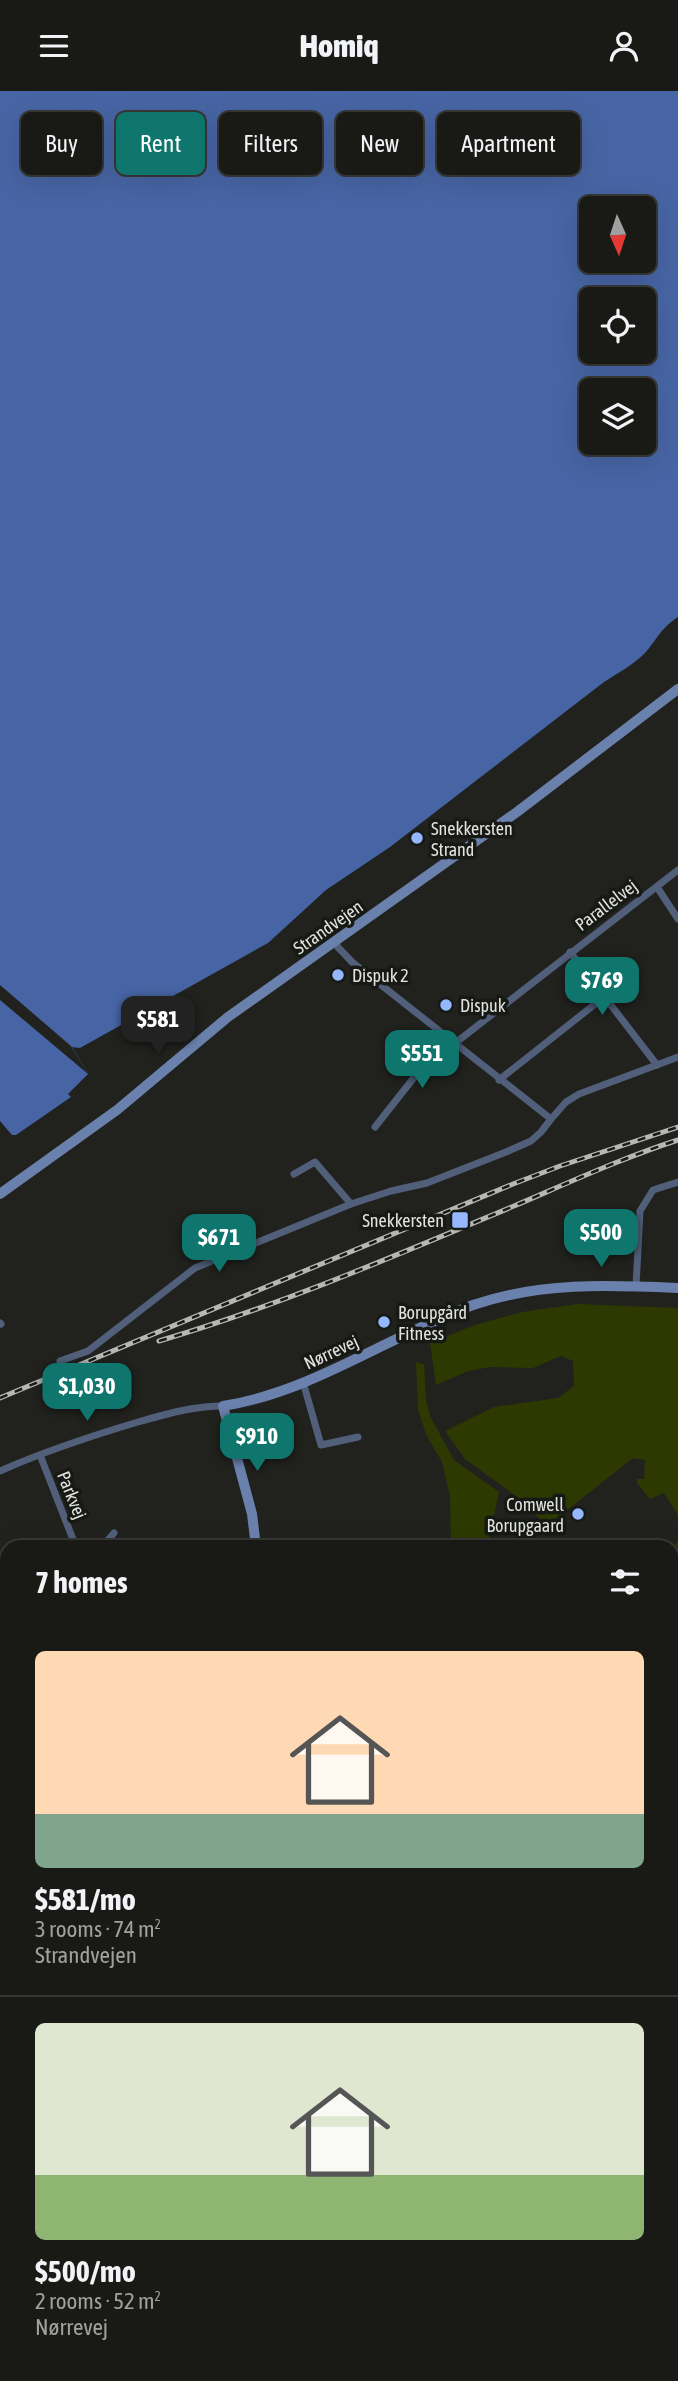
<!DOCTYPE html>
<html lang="en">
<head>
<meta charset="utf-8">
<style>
  body { margin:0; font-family:"Asap Condensed",sans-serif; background:#262723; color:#f1f3f6; height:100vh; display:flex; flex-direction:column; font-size:26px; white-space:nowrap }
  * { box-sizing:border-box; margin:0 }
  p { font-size:23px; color:#9fa1a1 }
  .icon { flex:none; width:38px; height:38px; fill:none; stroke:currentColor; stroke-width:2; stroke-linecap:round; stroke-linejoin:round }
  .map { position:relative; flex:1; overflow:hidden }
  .drawer { position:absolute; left:0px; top:1449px; width:679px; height:842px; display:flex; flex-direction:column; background:#191a16; border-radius:21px 21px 0 0; box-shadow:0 7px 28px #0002,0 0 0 2px #373835 }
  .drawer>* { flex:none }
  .guide { position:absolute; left:21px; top:21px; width:637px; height:63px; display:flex; gap:14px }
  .needle { width:46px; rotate:177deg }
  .buttons { position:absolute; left:579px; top:105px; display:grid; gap:14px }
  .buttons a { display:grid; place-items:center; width:77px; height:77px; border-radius:10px; background:#191a16; box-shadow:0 7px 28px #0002,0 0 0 2px #373835; font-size:35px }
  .price { position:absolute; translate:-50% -60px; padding:0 16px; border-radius:14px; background:#0f766e; color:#fff; font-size:23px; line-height:46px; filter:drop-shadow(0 2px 4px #0008) }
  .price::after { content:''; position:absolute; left:50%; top:42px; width:21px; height:16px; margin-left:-10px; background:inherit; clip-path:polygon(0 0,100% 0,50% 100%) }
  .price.current { background:#222; color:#fff }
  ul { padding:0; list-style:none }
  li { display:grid; align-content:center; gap:14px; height:371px; padding:0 35px }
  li+li { border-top:2px solid #373835 }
  li span { display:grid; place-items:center; height:217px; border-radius:10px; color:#555 }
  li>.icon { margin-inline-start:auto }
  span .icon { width:126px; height:126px; fill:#fffc; stroke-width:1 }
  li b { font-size:30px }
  h2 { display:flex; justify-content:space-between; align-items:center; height:84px; padding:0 35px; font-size:30px }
  .tag { padding:0 24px; border-radius:10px; background:#191a16; box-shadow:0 7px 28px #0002,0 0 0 2px #373835; font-size:24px; line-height:63px }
  .tag.current { background:#0f766e; color:#fff }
  header { display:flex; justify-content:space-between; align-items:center; height:91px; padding:0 35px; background:#191a16; font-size:32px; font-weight:800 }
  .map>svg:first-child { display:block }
</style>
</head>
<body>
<header><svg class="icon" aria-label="menu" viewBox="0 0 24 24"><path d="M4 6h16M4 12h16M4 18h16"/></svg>Homiq<svg class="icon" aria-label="person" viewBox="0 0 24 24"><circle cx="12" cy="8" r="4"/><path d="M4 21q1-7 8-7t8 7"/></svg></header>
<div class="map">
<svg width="678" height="2290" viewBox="0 0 678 2290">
  <rect width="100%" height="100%" fill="#21221e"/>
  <polygon fill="#2a2c23" points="672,1595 678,1597 678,1664 672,1660"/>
  <g fill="#2d3900">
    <polygon points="577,1213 678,1217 678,1424 664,1402 650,1408 637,1392 637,1388 644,1388 645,1369 633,1367 547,1435 520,1408 465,1368 445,1340 494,1316 558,1307 574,1295 573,1270 561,1265 533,1277 490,1276 468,1280 436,1294 430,1252 475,1234 522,1221"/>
    <polygon points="416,1271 424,1273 426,1309 430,1325 454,1369 499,1401 487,1456 451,1456 450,1405 442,1371 426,1343 418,1318"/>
    <polygon points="678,1451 678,1597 672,1595 672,1456"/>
    <polygon points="672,2080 678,2081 678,2179 672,2178"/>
  </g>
  <path fill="#4765a4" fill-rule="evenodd" d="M0 0H678V526C659 539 659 546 645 562 633 574 618 582 604 591L390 756 326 799 268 852 80 957 72 956 88 983 68 1003 71 1006 16 1044H12L0 1030ZM592 117H644V170H592ZM592 208H644V261H592ZM592 299H644V352H592Z"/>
  <polygon fill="#21221e" points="0,894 71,955 88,983 0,909"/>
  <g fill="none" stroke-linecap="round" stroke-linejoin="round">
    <g stroke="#515f7a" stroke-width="7">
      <polyline points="657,796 678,828"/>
      <polyline points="570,861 657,974"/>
      <polyline points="454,953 678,779"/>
      <polyline points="499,989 604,906"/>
      <polyline points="551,1028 566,1011 579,1003 678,966"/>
      <polyline points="375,1036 431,965 444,944"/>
      <polyline points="294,1083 315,1071 351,1113"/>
      <polyline points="636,1195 640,1120 653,1099 678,1091"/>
      <polyline points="0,1232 1,1233"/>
      <polyline points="60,1270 88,1260 195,1177 351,1113 391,1100 427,1092 506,1061 531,1050 541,1041 551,1028 352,871 333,851"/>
      <polyline points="303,1291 321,1354 358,1346"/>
      <polyline points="40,1364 76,1456"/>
      <path d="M0 1380C45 1360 91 1345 138 1331 166 1323 194 1315 223 1315"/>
      <polyline points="102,1456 114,1442"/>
      <polyline points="0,2026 7,2028"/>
      <polyline points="672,2226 678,2226"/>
      <polyline points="0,2239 7,2238"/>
      <polyline points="167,2284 167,2290"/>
      <polyline points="229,2284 229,2290"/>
      <polyline points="302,2284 303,2290"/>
      <polyline points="441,2290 445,2284"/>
    </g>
    <g stroke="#6b81ad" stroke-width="10">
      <polyline points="0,1103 117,1019 228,926 517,721 678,598"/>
      <path d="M256 1456 252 1423 223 1315C312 1301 389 1245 473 1214 540 1191 608 1194 678 1197"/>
      <polyline points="672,1716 678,1719"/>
      <polyline points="104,2284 105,2290"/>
    </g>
    <defs>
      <g id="rail">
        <path d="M159 1250C281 1214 397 1164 514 1115 568 1092 622 1067 678 1049"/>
        <polyline points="0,1307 513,1093 560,1075 678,1036"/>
      </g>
    </defs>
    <use href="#rail" stroke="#b6b7b4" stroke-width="5"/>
    <use href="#rail" stroke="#171915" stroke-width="2.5" stroke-dasharray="8" stroke-linecap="butt"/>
  </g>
  <g fill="#94b7fd" stroke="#171915" stroke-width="2.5">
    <circle cx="417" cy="747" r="7"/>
    <circle cx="338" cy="884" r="7"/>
    <circle cx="446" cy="914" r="7"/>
    <rect x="451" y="1120" width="18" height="18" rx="3.5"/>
    <circle cx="384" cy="1231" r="7"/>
    <circle cx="578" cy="1423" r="7"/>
  </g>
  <g text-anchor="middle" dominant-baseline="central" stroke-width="7" stroke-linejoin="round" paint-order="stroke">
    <g font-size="18" fill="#e2e3e0" stroke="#171915" text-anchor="start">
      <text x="431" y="737">Snekkersten<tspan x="431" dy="21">Strand</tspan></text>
      <text x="352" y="884">Dispuk 2</text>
      <text x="460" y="914">Dispuk</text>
      <text x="444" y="1129" text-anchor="end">Snekkersten</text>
      <text x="398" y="1221">Borupgård<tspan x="398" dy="21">Fitness</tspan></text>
      <text x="564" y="1413" text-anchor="end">Comwell<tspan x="564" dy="21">Borupgaard</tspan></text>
    </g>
    <g font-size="18" fill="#e2e3e0" stroke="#171915">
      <text transform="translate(606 814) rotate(-37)">Parallelvej</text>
      <text transform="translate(328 836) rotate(-35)">Strandvejen</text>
      <text transform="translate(331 1261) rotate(-25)">Nørrevej</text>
      <text transform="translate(72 1404) rotate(68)">Parkvej</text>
    </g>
  </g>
</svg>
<div class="buttons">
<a><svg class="needle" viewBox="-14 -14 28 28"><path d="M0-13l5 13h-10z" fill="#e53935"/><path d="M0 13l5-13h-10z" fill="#9fa1a1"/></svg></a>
<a><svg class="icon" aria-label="locate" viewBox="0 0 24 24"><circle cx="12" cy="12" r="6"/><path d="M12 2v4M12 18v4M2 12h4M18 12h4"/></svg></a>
<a><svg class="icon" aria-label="layers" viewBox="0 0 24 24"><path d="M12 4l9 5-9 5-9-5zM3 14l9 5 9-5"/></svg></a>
</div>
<b class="price" style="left:602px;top:926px">$769</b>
<b class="price current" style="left:158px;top:965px">$581</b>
<b class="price" style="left:422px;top:999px">$551</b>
<b class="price" style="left:601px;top:1178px">$500</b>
<b class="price" style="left:219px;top:1183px">$671</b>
<b class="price" style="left:87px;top:1332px">$1,030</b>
<b class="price" style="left:257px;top:1382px">$910</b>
<div class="guide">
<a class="tag">Buy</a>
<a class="tag current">Rent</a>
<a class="tag">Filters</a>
<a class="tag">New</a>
<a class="tag">Apartment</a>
</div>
<section class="drawer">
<h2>7 homes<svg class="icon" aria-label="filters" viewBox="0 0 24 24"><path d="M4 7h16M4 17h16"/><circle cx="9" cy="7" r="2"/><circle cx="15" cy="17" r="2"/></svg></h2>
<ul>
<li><span style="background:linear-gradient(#ffd9b3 75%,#7fa58c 0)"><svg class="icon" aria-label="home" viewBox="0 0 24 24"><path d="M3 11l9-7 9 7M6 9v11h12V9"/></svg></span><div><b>$581/mo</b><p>3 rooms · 74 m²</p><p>Strandvejen</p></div></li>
<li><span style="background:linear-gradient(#dfe7d0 70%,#8fb573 0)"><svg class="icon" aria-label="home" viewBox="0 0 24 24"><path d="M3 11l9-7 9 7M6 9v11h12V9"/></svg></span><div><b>$500/mo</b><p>2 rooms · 52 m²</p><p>Nørrevej</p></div></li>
</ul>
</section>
</div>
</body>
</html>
